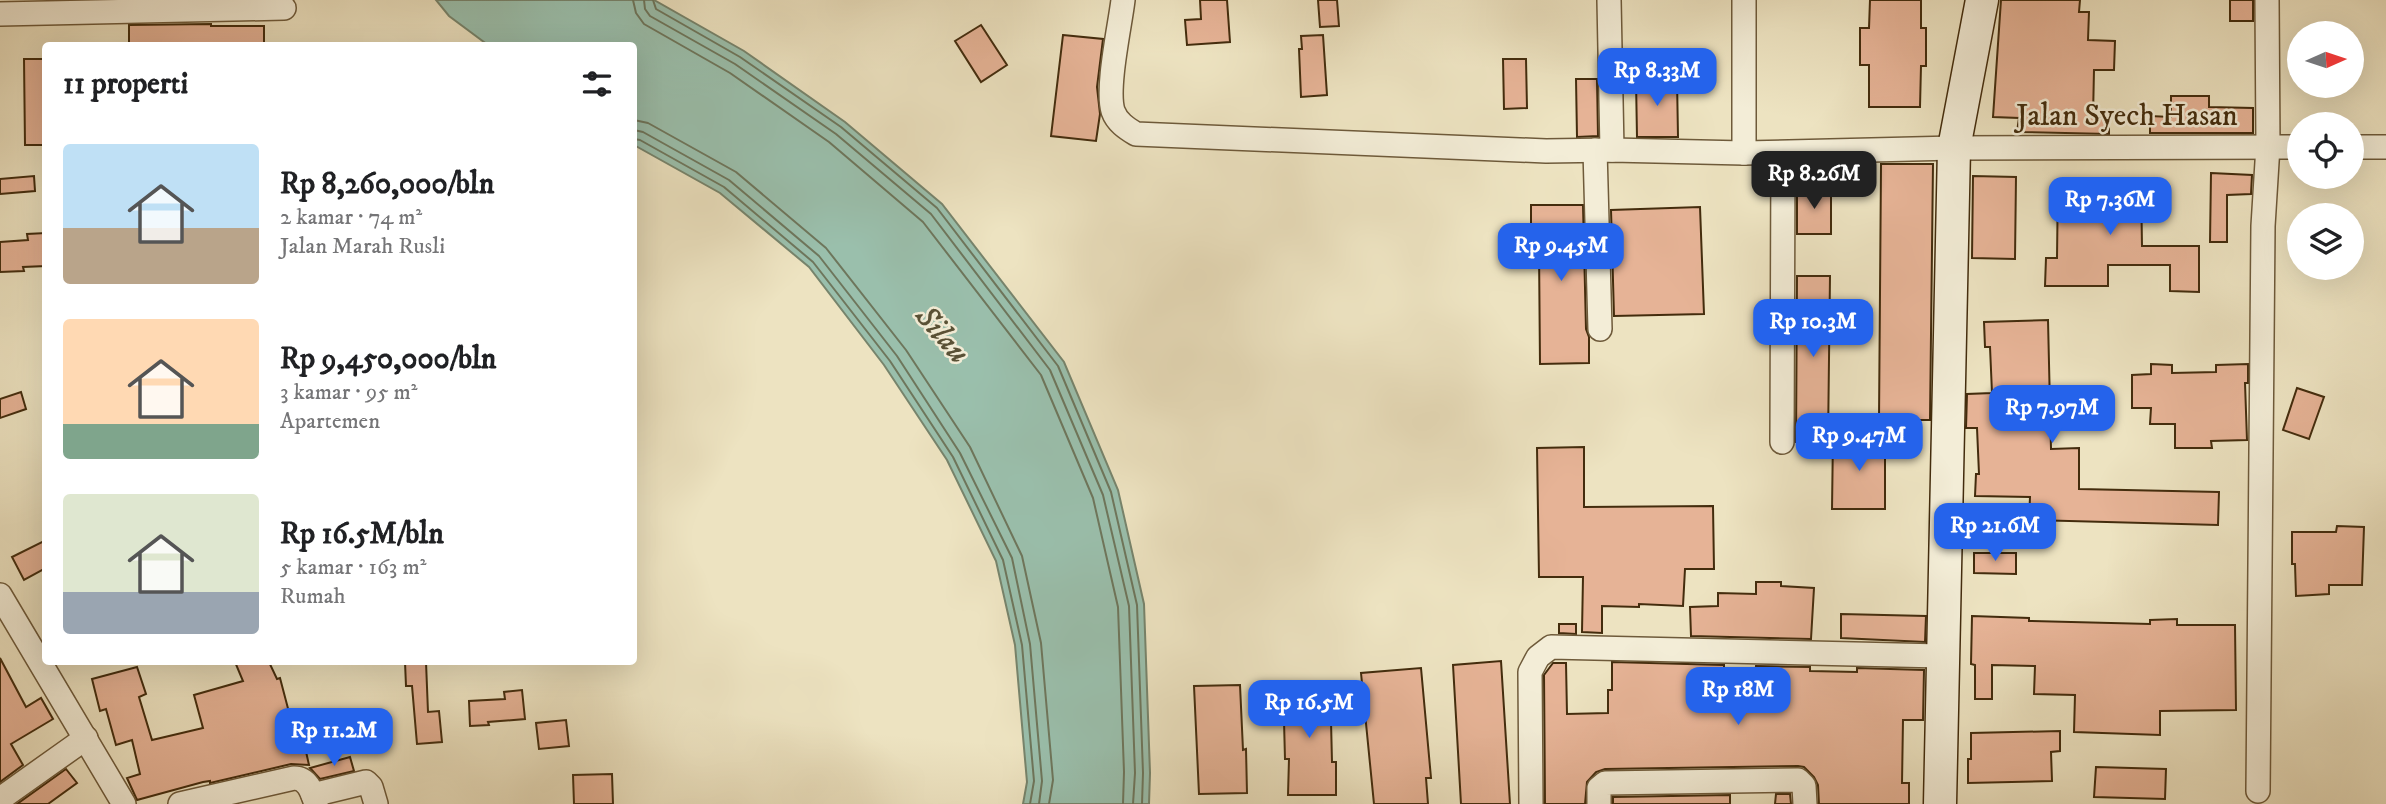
<!DOCTYPE html>
<html lang="id">
<head>
<meta charset="utf-8">
<style>
  body { margin:0; font-family:"IM FELL DW Pica",serif; background:#f6f6f6; color:#202124; height:100vh; display:flex; flex-direction:column; font-size:26px; white-space:nowrap }
  * { box-sizing:border-box; margin:0 }
  p { font-size:23px; color:#757577 }
  .icon { flex:none; width:38px; height:38px; fill:none; stroke:currentColor; stroke-width:2; stroke-linecap:round; stroke-linejoin:round }
  .map { position:relative; flex:1; overflow:hidden }
  .sheet { position:absolute; left:42px; top:42px; width:595px; height:623px; display:flex; flex-direction:column; background:#fff; border-radius:7px; box-shadow:0 7px 28px #0002 }
  .sheet>* { flex:none }
  .needle { width:46px; rotate:87deg }
  .fabs { position:absolute; left:2287px; top:21px; display:grid; gap:14px }
  .fabs a { display:grid; place-items:center; width:77px; height:77px; border-radius:50%; background:#fff; box-shadow:0 7px 28px #0002; font-size:35px }
  .price { position:absolute; translate:-50% -60px; padding:0 16px; border-radius:14px; background:#2563eb; color:#fff; font-size:23px; line-height:46px; filter:drop-shadow(0 2px 4px #0008) }
  .price::after { content:''; position:absolute; left:50%; top:42px; width:21px; height:16px; margin-left:-10px; background:inherit; clip-path:polygon(0 0,100% 0,50% 100%) }
  .price.current { background:#222; color:#fff }
  ul { padding:0; list-style:none }
  li { display:flex; align-items:center; gap:21px; height:175px; padding:0 21px }
  li span { display:grid; place-items:center; flex:none; width:196px; height:140px; border-radius:7px; color:#555 }
  li>.icon { margin-inline-start:auto }
  span .icon { width:84px; height:84px; fill:#fffc; stroke-width:1 }
  li b { font-size:30px }
  h2 { display:flex; justify-content:space-between; align-items:center; height:84px; padding:0 21px; font-size:30px }
  .map>svg:first-child { display:block }
</style>
</head>
<body>
<div class="map">
<svg width="2386" height="804" viewBox="0 0 2386 804">
  <rect width="100%" height="100%" fill="#ede3c1"/>
  <filter id="stains"><feTurbulence type="fractalNoise" baseFrequency=".00286" numOctaves="4"/><feColorMatrix values="0 0 0 0 .2 0 0 0 0 .09 0 0 0 0 .02 0 0 0 .5 -.17"/></filter>
  <radialGradient id="worn" r=".72"><stop offset=".6" stop-color="#630" stop-opacity="0"/><stop offset="1" stop-color="#630" stop-opacity=".3"/></radialGradient>
  <polygon fill="#9abfac" stroke="#77846c" stroke-width="2" points="436,0 654,0 744,51 845,122 942,204 1064,362 1118,490 1144,604 1150,773 1149,804 1023,804 1027,782 1015,645 996,561 947,460 884,365 809,267 720,193 634,145 634,46 488,45 449,16"/>
  <g fill="none" stroke-linecap="round" stroke-linejoin="round">
    <g stroke="#6e765c" stroke-width="2">
      <polyline points="633,0 636,13 644,24 730,73 829,142 923,222 1041,375 1093,498 1118,607 1124,772 1123,804"/>
      <polyline points="644,0 645,9 650,16 735,64 836,134 931,214 1050,370 1103,495 1129,606 1135,773 1133,804"/>
      <polyline points="653,0 656,9 740,57 841,127 937,208 1058,366 1111,492 1137,605 1143,773 1142,804"/>
      <polyline points="634,120 648,123 736,172 826,248 906,350 970,447 1022,556 1041,643 1053,780 1049,804"/>
      <polyline points="634,130 643,132 729,180 819,256 897,356 960,453 1012,558 1030,644 1042,781 1039,804"/>
      <polyline points="634,139 640,140 724,187 813,262 890,361 953,457 1003,560 1022,645 1034,781 1030,804"/>
    </g>
  </g>
  <g fill="#e6b396" stroke="#432c0d" stroke-width="2">
    <polygon points="1200,0 1227,0 1230,42 1187,45 1185,20 1201,19"/>
    <polygon points="1318,0 1337,0 1339,26 1320,27"/>
    <polygon points="1870,0 1921,0 1921,28 1926,28 1926,66 1921,66 1920,107 1869,107 1869,65 1860,65 1860,28 1869,28"/>
    <polygon points="2001,0 2080,0 2079,12 2089,12 2088,40 2115,41 2114,70 2094,70 2093,117 2109,117 2109,134 2017,132 2019,118 1993,117"/>
    <rect x="2230" y="0" width="23" height="21"/>
    <polygon points="211,24 211,26 264,26 264,46 129,46 129,25"/>
    <polygon points="981,25 1007,65 981,82 955,41"/>
    <polygon points="1063,35 1103,39 1097,87 1100,114 1096,141 1051,136"/>
    <polygon points="1323,35 1327,95 1301,97 1299,49 1302,49 1301,36"/>
    <polygon points="24,59 46,59 46,145 25,145"/>
    <polygon points="1503,59 1526,59 1527,108 1504,109"/>
    <polygon points="1576,79 1597,79 1598,136 1577,137"/>
    <polygon points="1677,79 1678,137 1637,137 1636,80"/>
    <polygon points="2171,96 2209,96 2209,107 2253,108 2253,133 2150,133 2150,116 2171,117"/>
    <polygon points="1881,164 1933,164 1930,420 1879,420"/>
    <polygon points="2211,173 2252,175 2251,194 2227,195 2227,242 2210,242"/>
    <polygon points="34,176 35,191 0,194 0,179"/>
    <polygon points="1973,176 2016,177 2015,259 1972,258"/>
    <polygon points="2058,179 2141,181 2142,246 2199,246 2199,292 2170,291 2170,265 2108,265 2108,286 2045,286 2046,258 2057,258"/>
    <rect x="1797" y="187" width="34" height="47"/>
    <polygon points="1531,205 1583,205 1586,329 1589,337 1589,363 1540,364 1539,249 1531,249"/>
    <polygon points="1700,207 1704,314 1614,316 1611,210"/>
    <polygon points="46,233 46,266 23,267 24,271 0,272 0,242 28,240 27,234"/>
    <polygon points="1797,276 1830,276 1828,442 1796,442"/>
    <polygon points="2048,320 2051,449 2079,448 2079,489 2219,492 2218,525 2029,520 2030,497 1975,496 1976,474 1979,474 1977,428 1966,428 1967,394 1992,393 1990,347 1985,347 1984,322"/>
    <polygon points="2151,364 2172,365 2172,373 2216,372 2216,365 2248,364 2248,383 2245,383 2247,440 2211,441 2212,448 2175,448 2175,424 2150,424 2151,408 2132,408 2132,375 2151,374"/>
    <polygon points="2297,388 2324,397 2309,439 2283,430"/>
    <polygon points="21,392 26,409 0,418 0,399"/>
    <polygon points="1833,436 1885,436 1885,509 1832,509"/>
    <polygon points="1584,447 1584,507 1713,506 1714,569 1685,569 1683,606 1639,604 1639,607 1602,606 1602,633 1582,632 1583,577 1539,577 1537,448"/>
    <polygon points="2337,526 2364,527 2362,585 2329,585 2329,594 2296,596 2295,564 2292,564 2292,532 2336,532"/>
    <polygon points="46,540 46,568 24,580 12,557"/>
    <polygon points="1974,553 2016,553 2016,574 1974,573"/>
    <polygon points="1756,582 1781,582 1781,586 1814,588 1811,639 1691,636 1690,607 1718,606 1718,593 1756,594"/>
    <polygon points="1841,614 1926,616 1925,642 1841,638"/>
    <polygon points="1972,616 2029,618 2029,621 2150,624 2150,620 2177,619 2177,625 2235,625 2236,710 2160,711 2160,735 2074,732 2075,695 2034,694 2035,666 1992,665 1992,699 1975,699 1975,665 1971,664"/>
    <polygon points="1559,624 1576,624 1576,634 1559,633"/>
    <polygon points="0,658 26,707 41,698 53,719 11,744 23,765 0,782"/>
    <polygon points="1501,661 1510,804 1461,804 1453,665"/>
    <polygon points="235,662 269,662 277,679 280,678 296,739 303,738 309,765 291,764 210,783 210,781 203,782 137,800 127,778 140,774 132,740 116,745 106,709 100,711 92,679 137,667 146,694 139,697 152,740 203,728 194,695 243,681"/>
    <polygon points="405,662 426,662 428,712 439,711 442,742 417,744 412,686 406,686"/>
    <polygon points="1612,662 1724,665 1724,676 1755,678 1756,666 1810,667 1810,671 1857,672 1857,668 1924,670 1923,720 1903,720 1902,783 1909,783 1909,804 1819,804 1818,785 1814,777 1804,767 1798,766 1605,769 1596,772 1587,782 1585,804 1545,804 1544,675 1553,663 1566,663 1567,714 1608,713 1608,690 1612,690"/>
    <polygon points="1421,668 1431,778 1426,778 1428,804 1374,804 1361,673"/>
    <polygon points="1283,683 1328,683 1328,721 1331,721 1332,762 1336,762 1336,795 1288,795 1289,759 1285,759"/>
    <polygon points="1240,685 1243,750 1246,749 1247,793 1199,794 1194,686"/>
    <polygon points="522,690 525,719 488,722 489,725 470,726 469,701 505,699 504,692"/>
    <polygon points="373,711 378,748 359,750 354,714"/>
    <polygon points="566,720 569,746 539,749 536,723"/>
    <polygon points="2060,731 2060,751 2051,752 2052,781 1968,783 1968,759 1971,759 1971,733"/>
    <polygon points="350,757 354,771 320,779 310,768"/>
    <polygon points="2096,767 2166,769 2165,799 2094,797"/>
    <polygon points="66,769 77,783 48,804 17,804"/>
    <polygon points="612,774 613,804 574,804 573,775"/>
    <polygon points="1776,794 1790,794 1791,804 1775,804"/>
    <polygon points="1730,795 1730,804 1613,804 1613,797"/>
  </g>
  <g fill="none" stroke-linecap="round" stroke-linejoin="round">
    <defs>
      <g id="street">
        <path d="M1123 0C1120 26 1106 88 1113 111 1117 122 1126 128 1136 134L1546 151 1612 150 1744 153 1954 148 2300 147"/>
        <polyline points="1609,0 1612,150"/>
        <polyline points="1744,0 1744,153"/>
        <polyline points="0,14 284,8"/>
        <polyline points="2352,147 2386,147"/>
        <polyline points="1595,150 1600,329"/>
        <polyline points="1782,442 1783,153"/>
        <polyline points="0,595 124,804"/>
        <polyline points="2258,791 2263,226 2268,146 2267,0"/>
        <polyline points="313,795 366,782 371,787 376,804"/>
        <polyline points="0,799 86,738"/>
        <path d="M180 804 294 778C308 778 312 792 316 804"/>
        <polyline points="1531,804 1530,672 1538,657 1551,647 1941,656"/>
        <polyline points="1599,804 1599,788 1605,783 1798,780 1804,786 1805,804"/>
      </g>
      <polyline id="secondary" points="1940,804 1954,148 1982,0"/>
    </defs>
    <use href="#street" stroke="#6e5a3a" stroke-width="26"/>
    <use href="#secondary" stroke="#432c0d" stroke-width="35"/>
    <use href="#street" stroke="#f3edd7" stroke-width="23"/>
    <use href="#secondary" stroke="#f3edd7" stroke-width="32"/>
  </g>
  <g text-anchor="middle" dominant-baseline="central" stroke-width="5" stroke-linejoin="round" paint-order="stroke">
    <g font-size="30" fill="#432c0d" stroke="#f3edd7">
      <text x="2127" y="116">Jalan Syech Hasan</text>
    </g>
    <g font-size="32" font-style="italic" fill="#595135" stroke="#f3edd7">
      <text transform="translate(942 335) rotate(49)">Silau</text>
    </g>
  </g>
  <rect width="100%" height="100%" filter="url(#stains)"/>
  <rect width="100%" height="100%" fill="url(#worn)"/>
</svg>
<div class="fabs">
<a><svg class="needle" viewBox="-14 -14 28 28"><path d="M0-13l5 13h-10z" fill="#e53935"/><path d="M0 13l5-13h-10z" fill="#757577"/></svg></a>
<a><svg class="icon" aria-label="locate" viewBox="0 0 24 24"><circle cx="12" cy="12" r="6"/><path d="M12 2v4M12 18v4M2 12h4M18 12h4"/></svg></a>
<a><svg class="icon" aria-label="layers" viewBox="0 0 24 24"><path d="M12 4l9 5-9 5-9-5zM3 14l9 5 9-5"/></svg></a>
</div>
<b class="price" style="left:1657px;top:108px">Rp 8.33M</b>
<b class="price current" style="left:1814px;top:211px">Rp 8.26M</b>
<b class="price" style="left:2110px;top:237px">Rp 7.36M</b>
<b class="price" style="left:1561px;top:283px">Rp 9.45M</b>
<b class="price" style="left:1813px;top:359px">Rp 10.3M</b>
<b class="price" style="left:2052px;top:445px">Rp 7.97M</b>
<b class="price" style="left:1859px;top:473px">Rp 9.47M</b>
<b class="price" style="left:1995px;top:563px">Rp 21.6M</b>
<b class="price" style="left:1738px;top:727px">Rp 18M</b>
<b class="price" style="left:1309px;top:740px">Rp 16.5M</b>
<b class="price" style="left:334px;top:768px">Rp 11.2M</b>
<section class="sheet">
<h2>11 properti<svg class="icon" aria-label="filters" viewBox="0 0 24 24"><path d="M4 7h16M4 17h16"/><circle cx="9" cy="7" r="2"/><circle cx="15" cy="17" r="2"/></svg></h2>
<ul>
<li><span style="background:linear-gradient(#bfe0f5 60%,#b9a48a 0)"><svg class="icon" aria-label="home" viewBox="0 0 24 24"><path d="M3 11l9-7 9 7M6 9v11h12V9"/></svg></span><div><b>Rp 8,260,000/bln</b><p>2 kamar · 74 m²</p><p>Jalan Marah Rusli</p></div></li>
<li><span style="background:linear-gradient(#ffd9b3 75%,#7fa58c 0)"><svg class="icon" aria-label="home" viewBox="0 0 24 24"><path d="M3 11l9-7 9 7M6 9v11h12V9"/></svg></span><div><b>Rp 9,450,000/bln</b><p>3 kamar · 95 m²</p><p>Apartemen</p></div></li>
<li><span style="background:linear-gradient(#dfe7d0 70%,#9aa5b1 0)"><svg class="icon" aria-label="home" viewBox="0 0 24 24"><path d="M3 11l9-7 9 7M6 9v11h12V9"/></svg></span><div><b>Rp 16.5M/bln</b><p>5 kamar · 163 m²</p><p>Rumah</p></div></li>
</ul>
</section>
</div>
</body>
</html>
